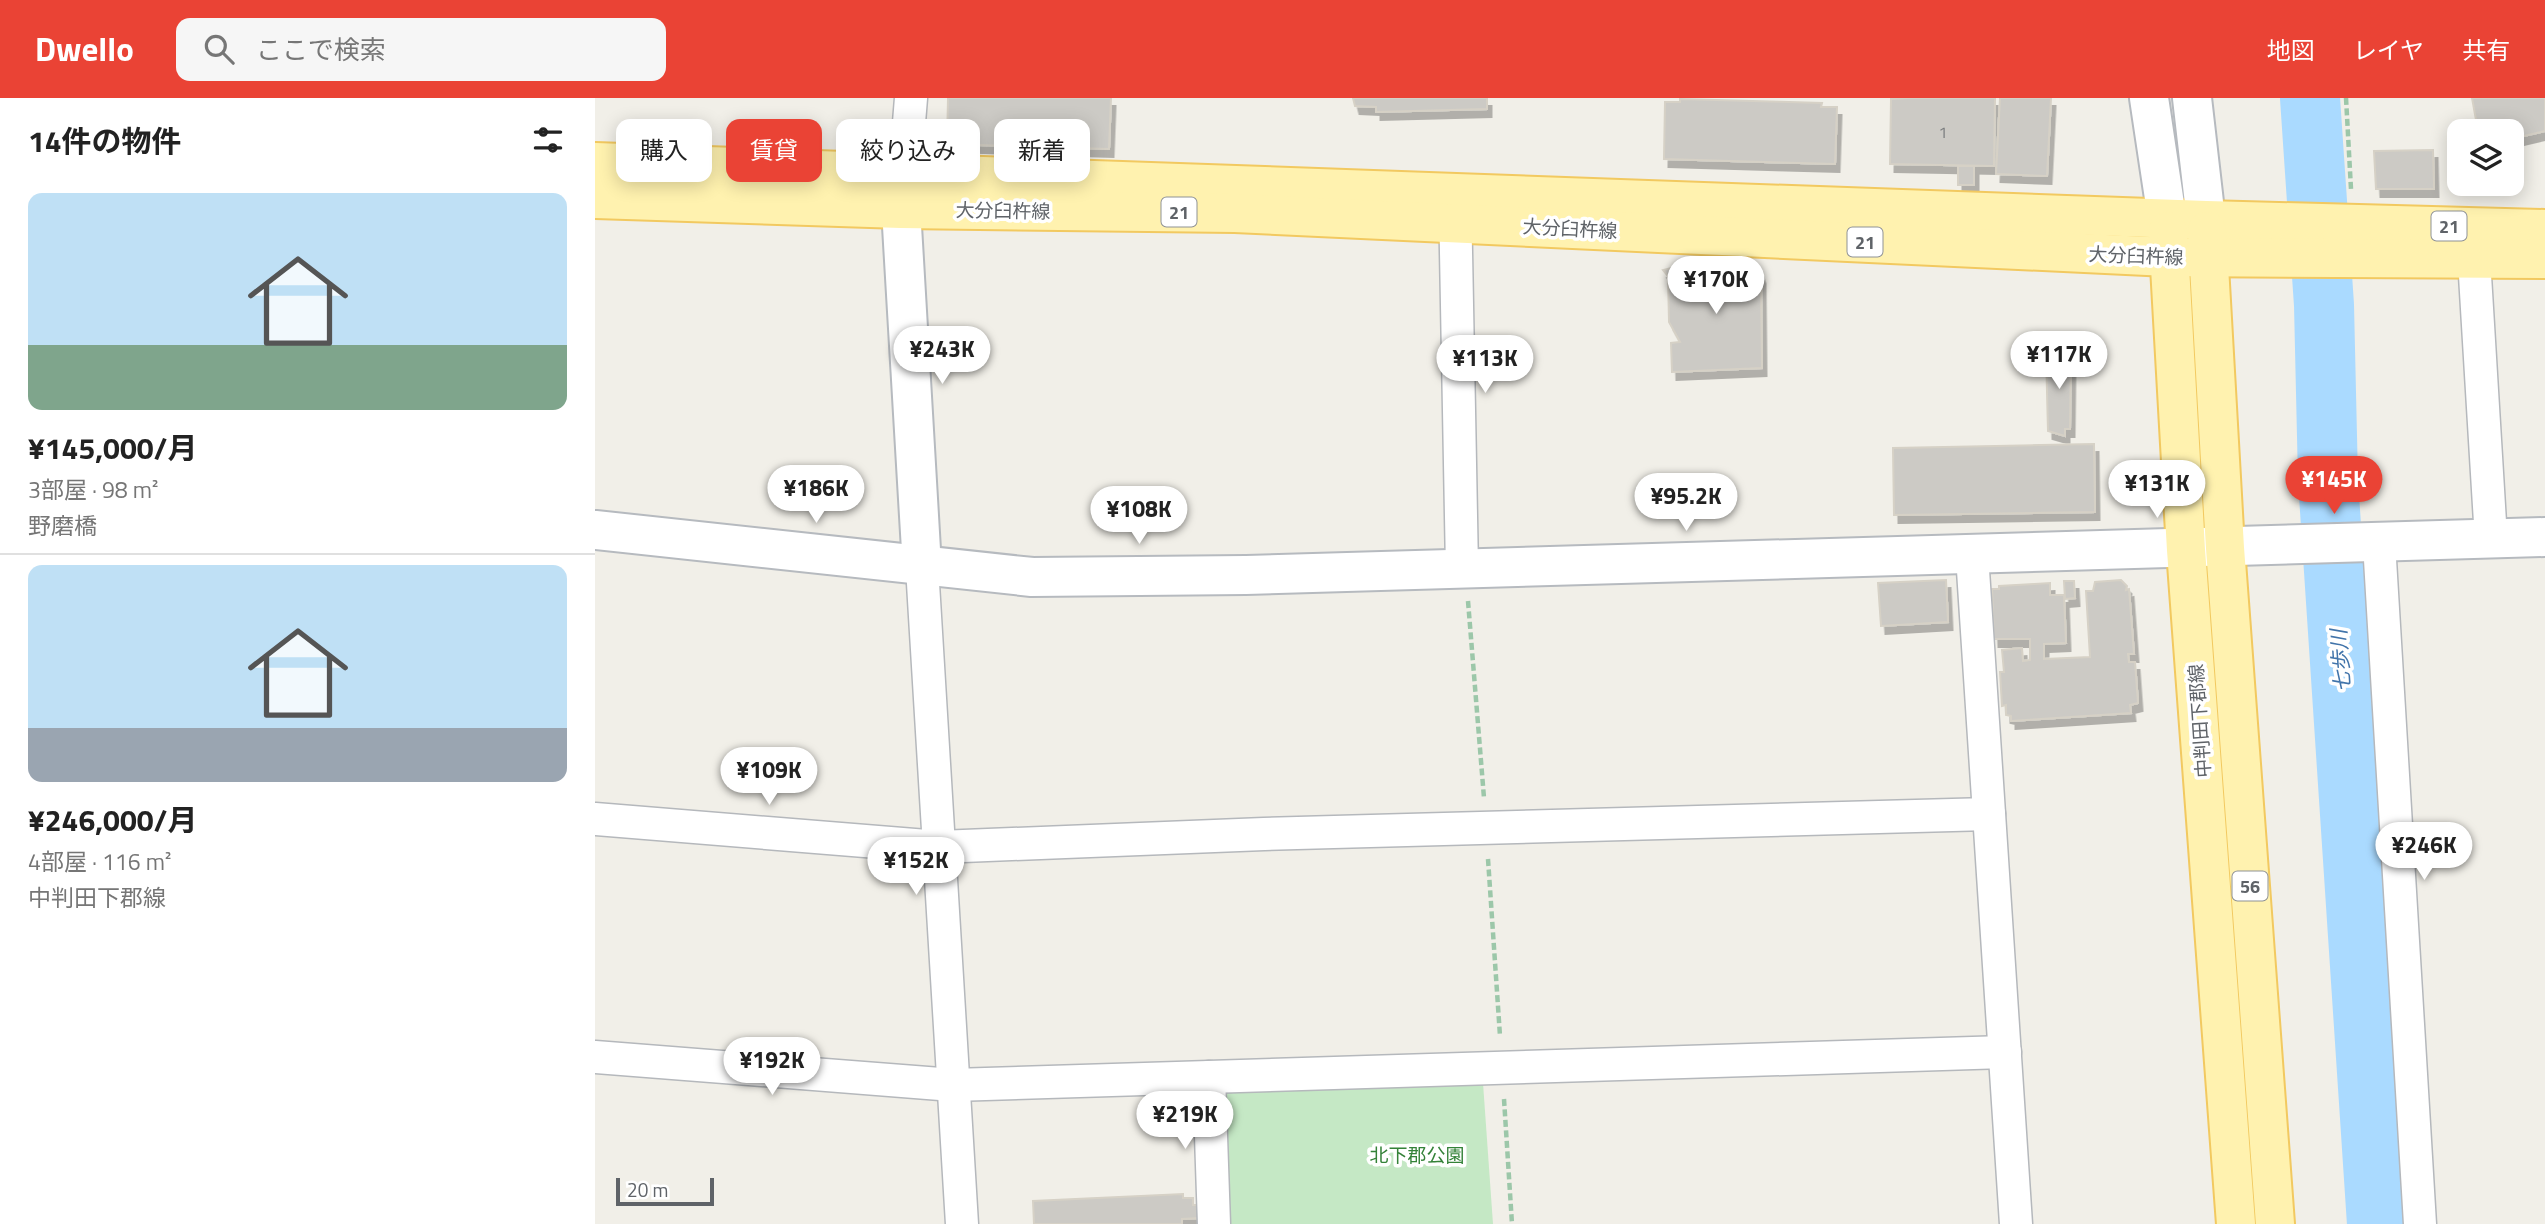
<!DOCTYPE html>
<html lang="ja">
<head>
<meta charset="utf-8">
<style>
  body { margin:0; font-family:"Titillium Web","Noto Sans JP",sans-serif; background:#f6f6f6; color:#222; height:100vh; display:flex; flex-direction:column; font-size:26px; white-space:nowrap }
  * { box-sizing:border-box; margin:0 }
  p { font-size:23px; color:#767676 }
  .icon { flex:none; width:38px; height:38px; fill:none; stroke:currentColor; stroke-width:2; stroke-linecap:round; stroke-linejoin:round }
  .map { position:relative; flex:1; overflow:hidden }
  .side { display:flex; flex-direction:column; background:#fff; width:595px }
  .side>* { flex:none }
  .top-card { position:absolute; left:21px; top:21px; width:665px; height:63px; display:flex; gap:14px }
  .fabs { position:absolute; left:1852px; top:21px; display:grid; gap:14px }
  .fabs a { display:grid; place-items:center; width:77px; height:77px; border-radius:14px; background:#fff; box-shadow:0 4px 18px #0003; font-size:35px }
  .scale { position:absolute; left:21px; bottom:18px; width:98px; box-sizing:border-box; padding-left:7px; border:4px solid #5f6368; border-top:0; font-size:19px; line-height:24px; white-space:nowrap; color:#5f6368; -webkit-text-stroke:5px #fff; paint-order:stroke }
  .price { position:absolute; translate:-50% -60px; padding:0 16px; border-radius:24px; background:#fff; color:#222; font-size:23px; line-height:46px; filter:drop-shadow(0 2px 4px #0008) }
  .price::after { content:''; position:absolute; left:50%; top:42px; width:21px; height:16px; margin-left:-10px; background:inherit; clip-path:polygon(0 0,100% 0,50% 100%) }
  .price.current { background:#ea4335; color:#fff }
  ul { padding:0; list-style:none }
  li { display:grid; align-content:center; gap:14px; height:371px; padding:0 28px }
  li+li { border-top:2px solid #e0e0e0 }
  li span { display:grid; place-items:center; height:217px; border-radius:14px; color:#555 }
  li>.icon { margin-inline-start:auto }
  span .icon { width:126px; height:126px; fill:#fffc; stroke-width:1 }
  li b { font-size:30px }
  h2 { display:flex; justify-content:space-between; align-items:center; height:84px; padding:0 28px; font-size:30px }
  .chip { padding:0 24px; border-radius:14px; background:#fff; box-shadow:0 4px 18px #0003; font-size:24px; line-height:63px }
  .chip.current { background:#ea4335; color:#fff }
  header { display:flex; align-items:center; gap:42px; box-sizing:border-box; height:98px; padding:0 35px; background:#ea4335; color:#fff }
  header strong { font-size:33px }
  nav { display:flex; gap:38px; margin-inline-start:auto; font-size:24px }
  .search { width:490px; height:63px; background:#f6f6f6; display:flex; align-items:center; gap:18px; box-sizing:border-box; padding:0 24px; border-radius:14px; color:#767676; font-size:26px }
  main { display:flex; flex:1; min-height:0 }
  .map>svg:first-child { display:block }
</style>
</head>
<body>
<header>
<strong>Dwello</strong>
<div class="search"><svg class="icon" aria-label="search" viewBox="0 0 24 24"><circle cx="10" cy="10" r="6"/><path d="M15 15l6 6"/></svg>ここで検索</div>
<nav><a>地図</a><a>レイヤ</a><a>共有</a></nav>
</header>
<main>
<section class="side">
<h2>14件の物件<svg class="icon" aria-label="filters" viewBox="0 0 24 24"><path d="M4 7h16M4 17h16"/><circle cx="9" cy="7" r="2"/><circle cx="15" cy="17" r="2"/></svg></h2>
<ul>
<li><span style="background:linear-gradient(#bfe0f5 70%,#7fa58c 0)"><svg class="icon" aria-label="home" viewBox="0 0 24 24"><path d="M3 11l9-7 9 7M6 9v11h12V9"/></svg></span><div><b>¥145,000/月</b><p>3部屋 · 98 m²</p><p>野磨橋</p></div></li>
<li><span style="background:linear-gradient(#bfe0f5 75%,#9aa5b1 0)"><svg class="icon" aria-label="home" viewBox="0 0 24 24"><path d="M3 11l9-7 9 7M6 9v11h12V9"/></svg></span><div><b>¥246,000/月</b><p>4部屋 · 116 m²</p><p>中判田下郡線</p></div></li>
</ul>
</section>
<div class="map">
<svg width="1950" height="1126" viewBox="0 0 1950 1126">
  <defs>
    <filter id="shadow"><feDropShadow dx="4.5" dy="8" stdDeviation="0" flood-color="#0004"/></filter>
  </defs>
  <rect width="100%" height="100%" fill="#f1efe8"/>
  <polygon fill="#c5e8c5" points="888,985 898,1126 628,1126 624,1005 634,993"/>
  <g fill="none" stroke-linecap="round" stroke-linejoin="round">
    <polyline stroke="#aadaff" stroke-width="60" points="1715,0 1729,207 1733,382 1782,1126"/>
  </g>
  <g fill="#cccac5" stroke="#d6d1c6" stroke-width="2" filter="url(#shadow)">
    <polygon points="353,0 516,0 514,51 352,46"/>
    <polygon points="758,0 892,0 892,11 781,14 781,9 760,8"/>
    <polygon points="1313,0 1400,0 1399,68 1295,66 1296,1"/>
    <polygon points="1405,0 1456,0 1452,78 1401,76"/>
    <polygon points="1877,0 1950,0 1950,33 1916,41 1916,33 1883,33"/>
    <polygon points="1085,1 1227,5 1226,9 1242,9 1240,66 1069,61 1070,4 1085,4"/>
    <polygon points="1838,52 1839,91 1781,91 1779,53"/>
    <rect x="1363" y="68" width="16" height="19"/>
    <polygon points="1136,162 1154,165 1163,170 1166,178 1167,270 1077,274 1076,245 1085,244 1074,224 1073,178 1068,172 1096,165"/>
    <polygon points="1451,254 1476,254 1475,331 1470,331 1470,338 1453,333"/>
    <polygon points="1499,346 1500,414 1299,417 1298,350"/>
    <polygon points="1351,482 1353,524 1286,528 1283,485"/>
    <polygon points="1526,482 1532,488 1531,492 1534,491 1539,556 1533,556 1534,564 1540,564 1543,605 1535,607 1536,615 1416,623 1416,618 1411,617 1411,607 1407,608 1405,574 1409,574 1407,552 1427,550 1428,563 1435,562 1435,541 1399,541 1397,491 1404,491 1404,488 1455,485 1455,497 1469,497 1471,545 1449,546 1449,561 1495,559 1491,493 1498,493 1500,484"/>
    <polygon points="1469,483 1479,483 1480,500 1470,501"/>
    <polygon points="588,1096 588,1100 598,1100 598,1107 605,1107 605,1120 587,1121 587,1126 439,1126 438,1103"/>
  </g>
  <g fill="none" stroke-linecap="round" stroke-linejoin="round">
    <defs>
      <g id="street">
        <polyline points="310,74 316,0"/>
        <polyline points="860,101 867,471"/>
        <polyline points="1879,161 1896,441"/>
        <polyline points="1784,445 1825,1126"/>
        <polyline points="1377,457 1421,1126"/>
        <polyline points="327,469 367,1126"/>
        <polyline points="0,721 344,749 669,736 1394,716"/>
        <polyline points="0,959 358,987 1410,954"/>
        <polyline points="614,979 619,1126"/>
      </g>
      <g id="secondary">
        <polyline points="1554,0 1572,120"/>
        <polyline points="1597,0 1611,122"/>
        <polyline points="309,80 306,111 327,469"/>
        <polyline points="0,432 437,479 651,477 1950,439"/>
      </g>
      <g id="primary">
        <polyline points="0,64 1611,122 1950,131"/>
        <polyline points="0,101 306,111 640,115 1573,159 1950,161"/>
        <polyline points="1573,133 1591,452 1641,1126"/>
        <polyline points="1612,133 1630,450 1680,1126"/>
      </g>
    </defs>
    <use href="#street" stroke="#b5b8bc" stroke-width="35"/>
    <use href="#secondary" stroke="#b6babf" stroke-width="42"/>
    <use href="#primary" stroke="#f2c960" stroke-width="42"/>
    <g stroke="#9cc7a9" stroke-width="4.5" stroke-dasharray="7 3.5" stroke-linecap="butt">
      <polyline points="1751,0 1756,91"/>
      <polyline points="873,503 889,700"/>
      <polyline points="893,761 905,938"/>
      <polyline points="909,1001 917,1126"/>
    </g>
    <use href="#street" stroke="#fff" stroke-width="32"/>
    <use href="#secondary" stroke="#fff" stroke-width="38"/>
    <use href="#primary" stroke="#fff2af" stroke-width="38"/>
  </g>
  <g text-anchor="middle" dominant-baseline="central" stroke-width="7" stroke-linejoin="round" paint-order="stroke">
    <g font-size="16" fill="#7a7d7f">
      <text x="1348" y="34">1</text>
    </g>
    <g fill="#fff" stroke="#8f9295" stroke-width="2">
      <rect x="566.5" y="99.5" width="35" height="29" rx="5"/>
      <rect x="1836.5" y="113.5" width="35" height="29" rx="5"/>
      <rect x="1252.5" y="129.5" width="35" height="29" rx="5"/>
      <rect x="1637.5" y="773.5" width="35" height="29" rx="5"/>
    </g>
    <g font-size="18" font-weight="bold" fill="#5f6368">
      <text x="584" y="114">21</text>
      <text x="1854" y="128">21</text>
      <text x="1270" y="144">21</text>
      <text x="1655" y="788">56</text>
    </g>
    <g font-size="19" fill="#5f6368" stroke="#fff">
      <text transform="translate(408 112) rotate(1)">大分臼杵線</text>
      <text transform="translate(975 130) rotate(3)">大分臼杵線</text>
      <text transform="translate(1541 157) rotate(2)">大分臼杵線</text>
      <text transform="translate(1604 623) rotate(-94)">中判田下郡線</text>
    </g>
    <g font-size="19" fill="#348238" stroke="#fff">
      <text x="822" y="1056">北下郡公園</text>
    </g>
    <g font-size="21" font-style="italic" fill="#4174aa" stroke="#fff">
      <text transform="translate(1745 563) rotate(-94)">七歩川</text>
    </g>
  </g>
</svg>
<div class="fabs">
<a><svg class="icon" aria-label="layers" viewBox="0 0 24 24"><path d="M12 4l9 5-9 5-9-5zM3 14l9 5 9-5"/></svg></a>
</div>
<div class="scale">20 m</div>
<b class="price" style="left:1121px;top:218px">¥170K</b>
<b class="price" style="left:347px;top:288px">¥243K</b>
<b class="price" style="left:1464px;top:293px">¥117K</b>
<b class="price" style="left:890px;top:297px">¥113K</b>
<b class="price current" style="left:1739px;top:418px">¥145K</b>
<b class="price" style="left:1562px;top:422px">¥131K</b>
<b class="price" style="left:221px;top:427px">¥186K</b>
<b class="price" style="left:1091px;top:435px">¥95.2K</b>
<b class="price" style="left:544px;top:448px">¥108K</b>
<b class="price" style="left:174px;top:709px">¥109K</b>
<b class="price" style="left:1829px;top:784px">¥246K</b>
<b class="price" style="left:321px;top:799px">¥152K</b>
<b class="price" style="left:177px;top:999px">¥192K</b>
<b class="price" style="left:590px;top:1053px">¥219K</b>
<div class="top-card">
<a class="chip">購入</a>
<a class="chip current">賃貸</a>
<a class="chip">絞り込み</a>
<a class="chip">新着</a>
</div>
</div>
</main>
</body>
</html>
